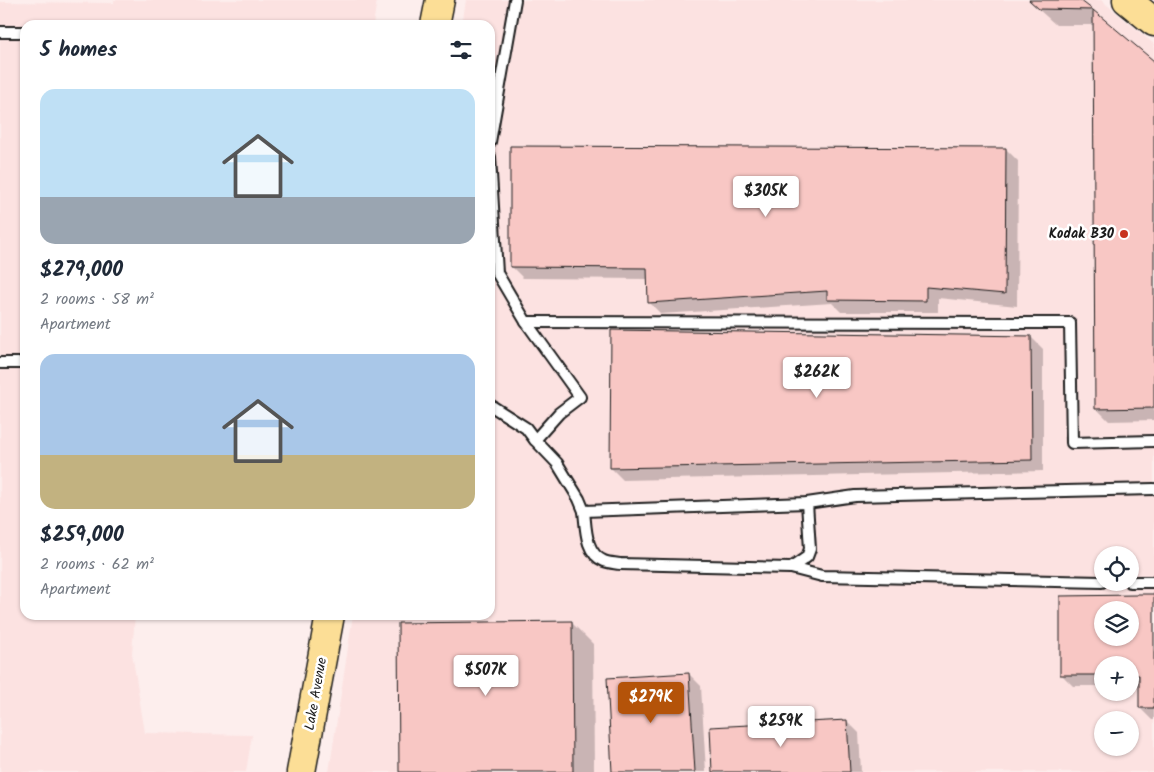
<!DOCTYPE html>
<html lang="en">
<head>
<meta charset="utf-8">
<style>
  body { margin:0; font-family:Kalam,sans-serif; background:#f2f2f3; color:#1f2937; height:100vh; display:flex; flex-direction:column; font-size:19px; white-space:nowrap }
  * { box-sizing:border-box; margin:0 }
  p { font-size:16px; color:#747a83 }
  .icon { flex:none; width:28px; height:28px; fill:none; stroke:currentColor; stroke-width:2; stroke-linecap:round; stroke-linejoin:round }
  .map { position:relative; flex:1; overflow:hidden }
  .sheet { position:absolute; left:20px; top:20px; width:475px; height:600px; display:flex; flex-direction:column; background:#fff; border-radius:15px; box-shadow:0 1px 4px #0004 }
  .sheet>* { flex:none }
  .controls { position:absolute; left:1094px; top:546px; display:grid; gap:10px }
  .controls a { display:grid; place-items:center; width:45px; height:45px; border-radius:50%; background:#fff; box-shadow:0 1px 4px #0004; font-size:25px }
  .price { position:absolute; translate:-50% -42px; padding:0 11px; border-radius:5px; background:#fff; color:#222; font-size:16px; line-height:32px; filter:drop-shadow(0 1px 2px #0008) }
  .price::after { content:''; position:absolute; left:50%; top:30px; width:15px; height:11px; margin-left:-8px; background:inherit; clip-path:polygon(0 0,100% 0,50% 100%) }
  .price.active { background:#b45309; color:#fff }
  ul { padding:0; list-style:none }
  li { display:grid; align-content:center; gap:10px; height:265px; padding:0 20px }
  li span { display:grid; place-items:center; height:155px; border-radius:15px; color:#555 }
  li>.icon { margin-inline-start:auto }
  span .icon { width:90px; height:90px; fill:#fffc; stroke-width:1 }
  li b { font-size:21px }
  h2 { display:flex; justify-content:space-between; align-items:center; height:60px; padding:0 20px; font-size:21px }
  .map>svg:first-child { display:block }
</style>
</head>
<body>
<div class="map">
<svg width="1154" height="772" viewBox="0 0 1154 772">
  <rect width="100%" height="100%" fill="#fdeeed"/>
  <filter id="ink" filterUnits="userSpaceOnUse"><feTurbulence type="fractalNoise" baseFrequency=".02" numOctaves="2"/><feDisplacementMap in="SourceGraphic" scale="10" xChannelSelector="R" yChannelSelector="G"/><feConvolveMatrix kernelMatrix="1 2 1 2 8 2 1 2 1" color-interpolation-filters="sRGB"/></filter>
  <g filter="url(#ink)">
    <g fill="#fce2e1" fill-rule="evenodd">
      <polygon points="114,0 377,0 373,25 25,25 25,615 135,615 132,653 145,733 252,735 246,772 0,772 0,2 114,3"/>
      <path d="M466 0H1101L1154 44V772H329L353 615H490V25H462ZM1102 555H1130V582H1102ZM1102 610H1130V638H1102ZM1102 665H1130V692H1102ZM1102 720H1130V748H1102Z"/>
    </g>
    <g fill="#0003" fill-rule="evenodd">
      <polygon points="1028,0 1078,0 1154,62 1154,420 1109,421 1097,409 1094,25 1056,25"/>
      <polygon points="1006,149 1018,161 1017,306 938,298 938,312 841,312 832,303 661,314 649,302 648,279 523,278 511,266"/>
      <polygon points="1031,337 1043,349 1043,471 623,480 611,468"/>
      <path d="M1154 596V720H1152L1140 708V686H1130V665H1102V686H1073L1061 674V597ZM1102 610H1130V638H1102Z"/>
      <polygon points="571,622 593,644 594,772 400,772"/>
      <polygon points="689,674 701,686 706,772 613,772"/>
      <polygon points="847,721 859,733 861,772 714,772"/>
    </g>
    <g fill="#f8c7c4" stroke="#1c1c1c" fill-rule="evenodd">
      <polygon points="1029,0 1080,0 1093,10 1039,9"/>
      <polygon points="1093,10 1154,61 1154,408 1095,409"/>
      <polygon points="510,146 1006,148 1005,294 926,287 926,301 827,300 827,291 648,303 647,268 510,267"/>
      <polygon points="611,330 1031,336 1032,460 610,468"/>
      <path d="M1137 594H1154V708H1139V675H1130V665H1102V675H1060V596L1137 595ZM1102 610H1130V638H1102Z"/>
      <polygon points="572,621 573,772 399,772 398,623"/>
      <polygon points="689,673 695,772 612,772 607,678"/>
      <polygon points="847,720 850,772 712,772 710,727"/>
    </g>
    <g fill="none" stroke-linecap="round" stroke-linejoin="round">
      <defs>
        <g id="lane">
          <polyline points="0,32 25,32"/>
          <polyline points="490,142 515,0"/>
          <polyline points="490,157 497,273 526,322 580,397 559,413 535,440"/>
          <polyline points="526,322 1070,323 1072,443 1154,441"/>
          <polyline points="0,363 25,363"/>
          <polyline points="490,405 526,428 535,440 557,463 579,499 584,511 807,503 855,496 1154,489"/>
          <path d="M584 511C586 528 585 553 604 561 609 563 615 563 620 564L791 568 807 557 810 549 807 503"/>
          <polyline points="791,568 822,576 1102,582"/>
          <polyline points="1130,582 1154,582"/>
        </g>
        <g id="primary">
          <polyline points="435,25 440,0"/>
          <polyline points="301,772 330,615"/>
        </g>
        <polyline id="highway" points="1127,0 1154,22"/>
      </defs>
      <use href="#lane" stroke="#1c1c1c" stroke-width="14"/>
      <use href="#primary" stroke="#1c1c1c" stroke-width="31"/>
      <use href="#highway" stroke="#1c1c1c" stroke-width="31"/>
      <use href="#lane" stroke="#fff" stroke-width="10"/>
      <use href="#primary" stroke="#fcde96" stroke-width="28"/>
      <use href="#highway" stroke="#fcde96" stroke-width="28"/>
    </g>
  </g>
  <circle fill="#c8321e" stroke="#fff" stroke-width="2" cx="1124" cy="234" r="5"/>
  <g text-anchor="middle" dominant-baseline="central" stroke-width="5" stroke-linejoin="round" paint-order="stroke">
    <g font-size="14" font-weight="bold" fill="#1c1c1c" stroke="#fff" text-anchor="end">
      <text x="1114" y="234">Kodak B30</text>
    </g>
    <g font-size="14" fill="#1c1c1c" stroke="#fff">
      <text transform="translate(316 694) rotate(-80)">Lake Avenue</text>
    </g>
  </g>
</svg>
<div class="controls">
<a><svg class="icon" aria-label="locate" viewBox="0 0 24 24"><circle cx="12" cy="12" r="6"/><path d="M12 2v4M12 18v4M2 12h4M18 12h4"/></svg></a>
<a><svg class="icon" aria-label="layers" viewBox="0 0 24 24"><path d="M12 4l9 5-9 5-9-5zM3 14l9 5 9-5"/></svg></a>
<a>+</a>
<a>−</a>
</div>
<b class="price" style="left:766px;top:218px">$305K</b>
<b class="price" style="left:817px;top:399px">$262K</b>
<b class="price" style="left:486px;top:697px">$507K</b>
<b class="price active" style="left:651px;top:724px">$279K</b>
<b class="price" style="left:781px;top:748px">$259K</b>
<section class="sheet">
<h2>5 homes<svg class="icon" aria-label="filters" viewBox="0 0 24 24"><path d="M4 7h16M4 17h16"/><circle cx="9" cy="7" r="2"/><circle cx="15" cy="17" r="2"/></svg></h2>
<ul>
<li><span style="background:linear-gradient(#bfe0f5 70%,#9aa5b1 0)"><svg class="icon" aria-label="home" viewBox="0 0 24 24"><path d="M3 11l9-7 9 7M6 9v11h12V9"/></svg></span><div><b>$279,000</b><p>2 rooms · 58 m²</p><p>Apartment</p></div></li>
<li><span style="background:linear-gradient(#a9c7e8 65%,#c2b280 0)"><svg class="icon" aria-label="home" viewBox="0 0 24 24"><path d="M3 11l9-7 9 7M6 9v11h12V9"/></svg></span><div><b>$259,000</b><p>2 rooms · 62 m²</p><p>Apartment</p></div></li>
</ul>
</section>
</div>
</body>
</html>
